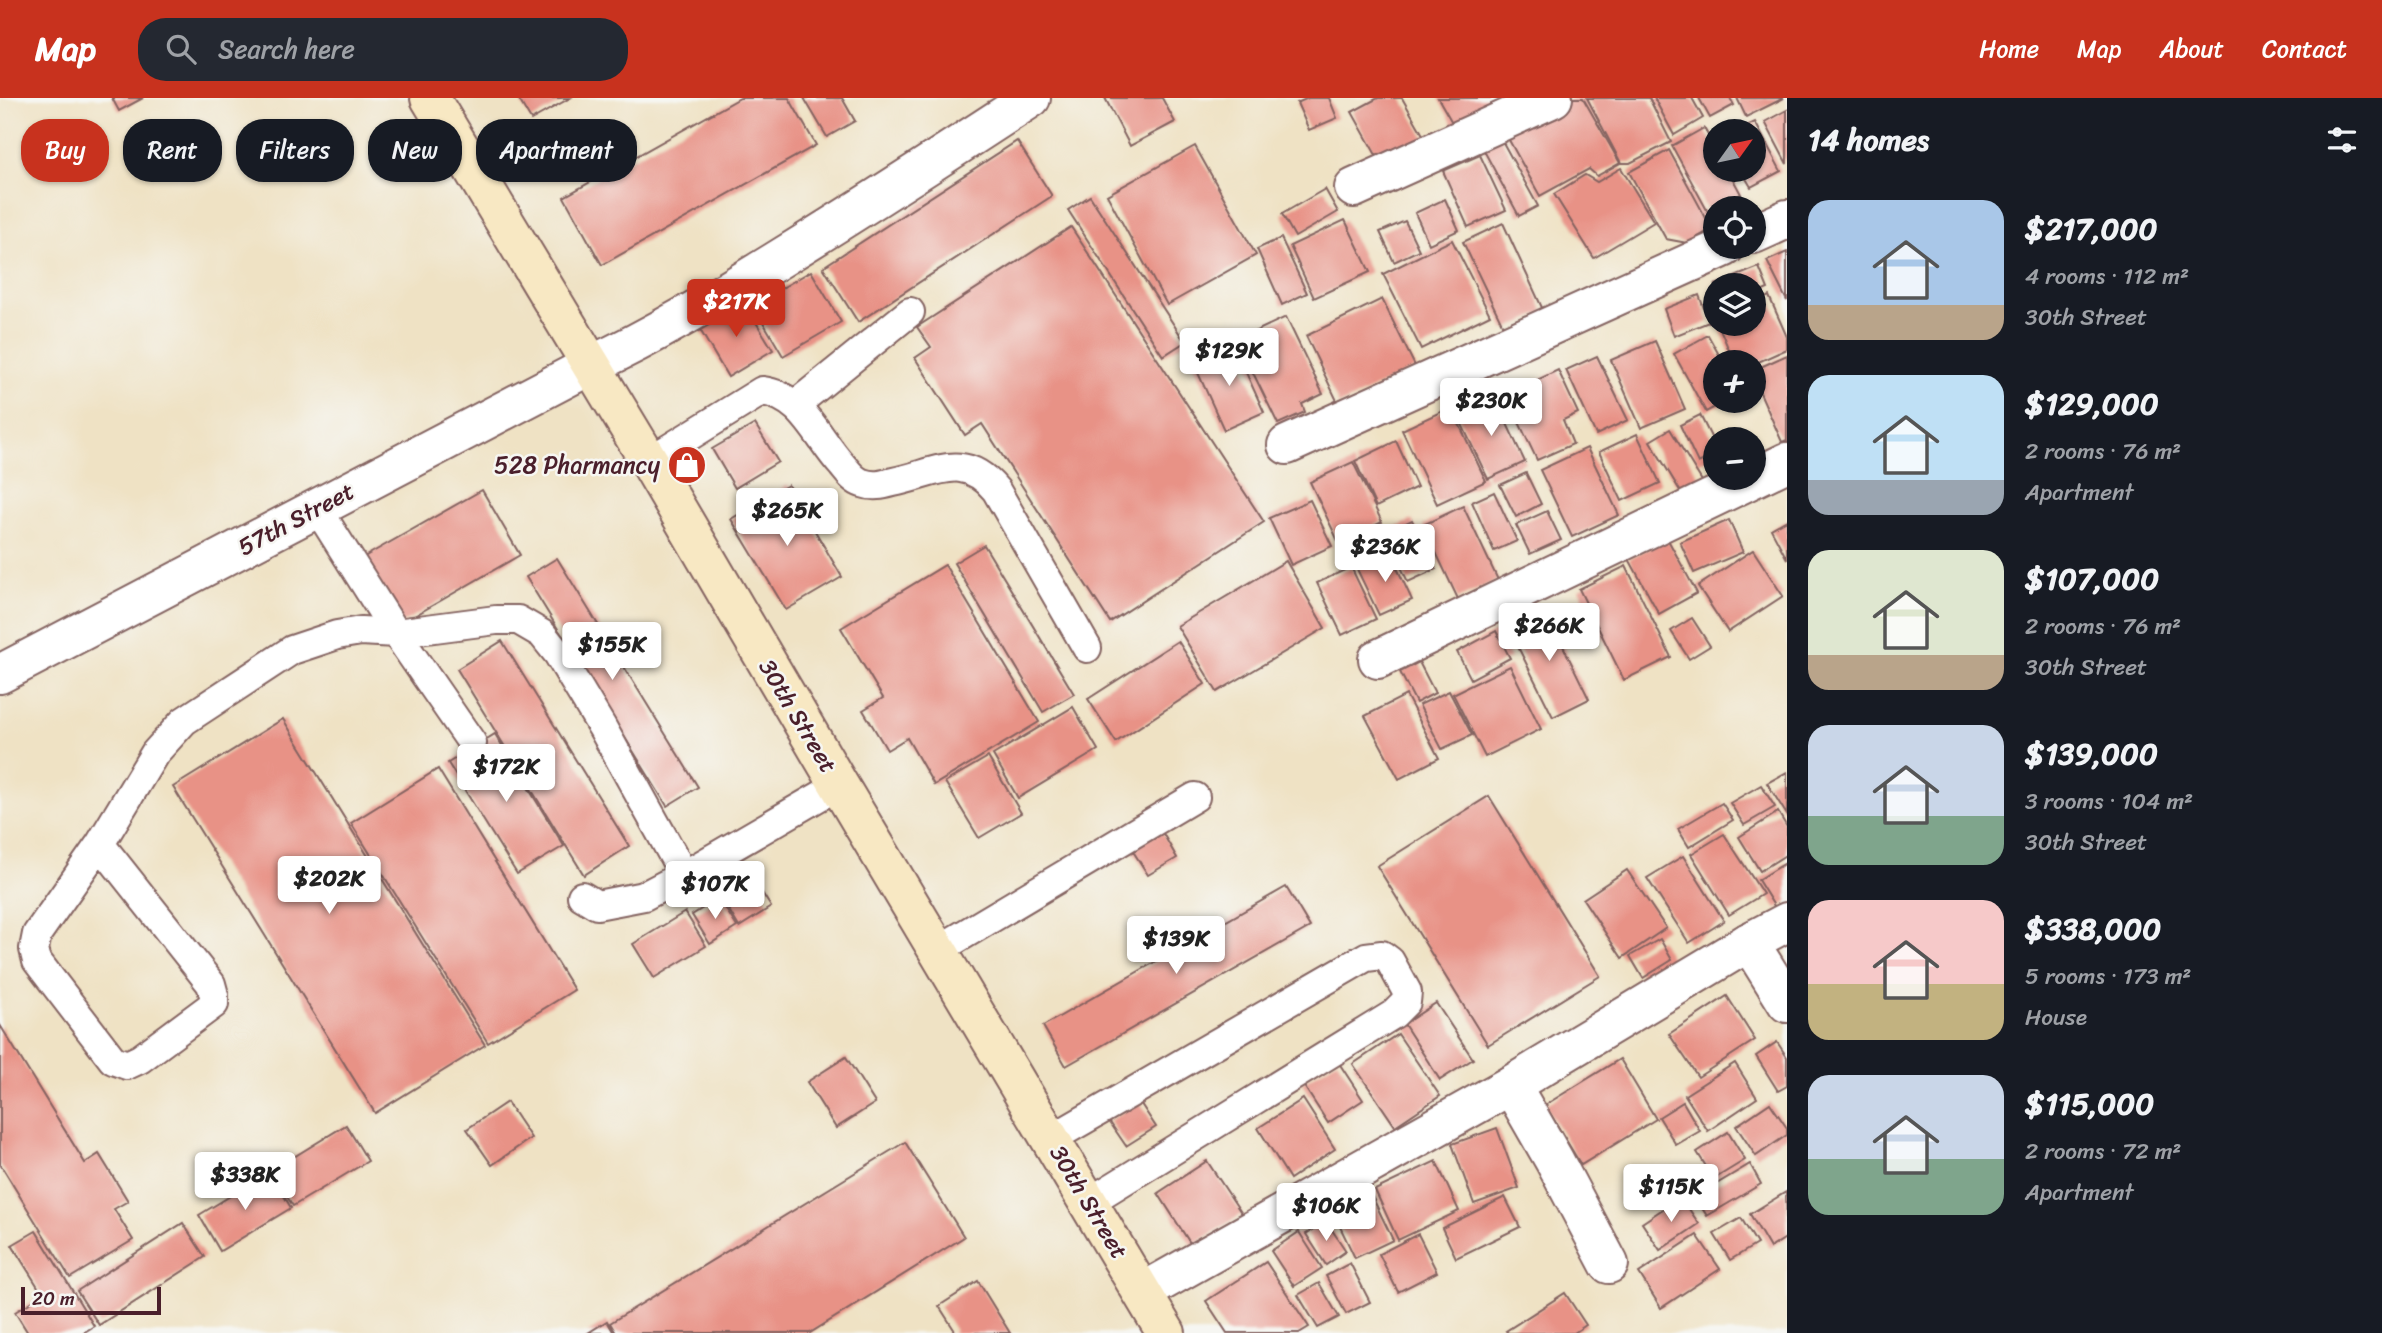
<!DOCTYPE html>
<html lang="en">
<head>
<meta charset="utf-8">
<style>
  body { margin:0; font-family:Sriracha,sans-serif; background:#242831; color:#f1f3f6; height:100vh; display:flex; flex-direction:column; font-size:26px; white-space:nowrap }
  * { box-sizing:border-box; margin:0 }
  p { font-size:23px; color:#9ea1a6 }
  .icon { flex:none; width:38px; height:38px; fill:none; stroke:currentColor; stroke-width:2; stroke-linecap:round; stroke-linejoin:round }
  .map { position:relative; flex:1; overflow:hidden }
  .panel { display:flex; flex-direction:column; background:#171b24; width:595px }
  .panel>* { flex:none }
  .guide { position:absolute; left:21px; top:21px; width:665px; height:63px; display:flex; gap:14px }
  .needle { width:46px; rotate:57deg }
  .buttons { position:absolute; left:1703px; top:21px; display:grid; gap:14px }
  .buttons a { display:grid; place-items:center; width:63px; height:63px; border-radius:50%; background:#171b24; box-shadow:0 2px 5px #0004; font-size:35px }
  .scale { position:absolute; left:21px; bottom:18px; width:140px; box-sizing:border-box; padding-left:7px; border:4px solid #4a1f2b; border-top:0; font-size:19px; line-height:24px; white-space:nowrap; color:#4a1f2b; -webkit-text-stroke:5px #f6f6f2; paint-order:stroke }
  .price { position:absolute; translate:-50% -60px; padding:0 16px; border-radius:7px; background:#fff; color:#222; font-size:23px; line-height:46px; filter:drop-shadow(0 2px 4px #0008) }
  .price::after { content:''; position:absolute; left:50%; top:42px; width:21px; height:16px; margin-left:-10px; background:inherit; clip-path:polygon(0 0,100% 0,50% 100%) }
  .price.on { background:#c8321e; color:#fff }
  ul { padding:0; list-style:none }
  li { display:flex; align-items:center; gap:21px; height:175px; padding:0 21px }
  li span { display:grid; place-items:center; flex:none; width:196px; height:140px; border-radius:21px; color:#555 }
  li>.icon { margin-inline-start:auto }
  span .icon { width:84px; height:84px; fill:#fffc; stroke-width:1 }
  li b { font-size:30px }
  h2 { display:flex; justify-content:space-between; align-items:center; height:84px; padding:0 21px; font-size:30px }
  .pill { padding:0 24px; border-radius:28px; background:#171b24; box-shadow:0 2px 5px #0004; font-size:24px; line-height:63px }
  .pill.on { background:#c8321e; color:#fff }
  header { display:flex; align-items:center; gap:42px; box-sizing:border-box; height:98px; padding:0 35px; background:#c8321e; color:#fff }
  header strong { font-size:33px }
  nav { display:flex; gap:38px; margin-inline-start:auto; font-size:24px }
  .search { width:490px; height:63px; background:#242831; display:flex; align-items:center; gap:18px; box-sizing:border-box; padding:0 24px; border-radius:28px; color:#9ea1a6; font-size:26px }
  main { display:flex; flex:1; min-height:0 }
  .map>svg:first-child { display:block }
</style>
</head>
<body>
<header>
<strong>Map</strong>
<div class="search"><svg class="icon" aria-label="search" viewBox="0 0 24 24"><circle cx="10" cy="10" r="6"/><path d="M15 15l6 6"/></svg>Search here</div>
<nav><a>Home</a><a>Map</a><a>About</a><a>Contact</a></nav>
</header>
<main>
<div class="map">
<svg width="1787" height="1235" viewBox="0 0 1787 1235">
  <rect width="100%" height="100%" fill="#f6f6f2"/>
  <filter id="ink" filterUnits="userSpaceOnUse"><feTurbulence type="fractalNoise" baseFrequency=".0143" numOctaves="2"/><feDisplacementMap in="SourceGraphic" scale="14" xChannelSelector="R" yChannelSelector="G"/><feConvolveMatrix kernelMatrix="1 2 1 2 8 2 1 2 1" color-interpolation-filters="sRGB"/></filter>
  <filter id="wash" filterUnits="userSpaceOnUse"><feTurbulence type="fractalNoise" baseFrequency=".00686" numOctaves="4" result="noise"/><feDisplacementMap in="SourceGraphic" scale="28" xChannelSelector="R" yChannelSelector="G"/><feGaussianBlur stdDeviation="1.57" result="paint"/><feColorMatrix in="noise" values="0 0 0 0 0 0 0 0 0 0 0 0 0 0 0 0 0 1.4 0 .05"/><feComposite in="paint" operator="in"/></filter>
  <g filter="url(#wash)">
    <rect width="100%" height="100%" fill="#efe2c4"/>
    <g id="blocks">
      <g fill="#e89286">
        <polygon points="112,0 143,0 119,13"/>
        <polygon points="518,0 570,0 531,22"/>
        <polygon points="740,0 789,0 816,47 602,167 564,99"/>
        <polygon points="804,0 842,0 855,23 827,39"/>
        <polygon points="1105,0 1162,0 1175,24 1130,48"/>
        <polygon points="1308,0 1329,0 1337,20 1309,32 1297,5"/>
        <polygon points="1378,0 1402,0 1426,42 1381,66 1352,14"/>
        <polygon points="1438,0 1501,0 1506,9 1458,35"/>
        <polygon points="1574,0 1583,0 1620,65 1597,78 1589,71 1540,98 1504,33"/>
        <polygon points="1587,0 1649,0 1671,44 1630,65 1621,65"/>
        <polygon points="1654,0 1692,0 1703,20 1674,37"/>
        <polygon points="1699,0 1730,0 1734,7 1710,20"/>
        <polygon points="1737,0 1784,0 1746,19"/>
        <polygon points="1787,12 1787,66 1765,24"/>
        <polygon points="1755,24 1781,73 1751,89 1741,72 1754,72 1754,33 1737,33"/>
        <polygon points="1704,30 1715,50 1715,72 1728,72 1741,96 1708,114 1672,48"/>
        <polygon points="1500,39 1538,108 1519,118 1482,49"/>
        <polygon points="1017,43 1052,98 858,224 823,169"/>
        <polygon points="1195,48 1256,157 1167,207 1107,97"/>
        <polygon points="1669,52 1712,131 1687,145 1666,141 1629,74"/>
        <polygon points="1480,57 1506,112 1468,129 1443,73"/>
        <polygon points="1621,70 1654,124 1594,160 1554,96 1585,77 1597,84"/>
        <polygon points="1325,91 1338,114 1295,139 1282,116"/>
        <polygon points="1090,98 1185,244 1163,258 1068,112"/>
        <polygon points="1445,101 1459,132 1429,146 1415,115"/>
        <polygon points="1345,122 1370,174 1314,200 1290,148"/>
        <polygon points="1405,123 1419,152 1394,164 1380,134"/>
        <polygon points="1503,125 1544,214 1505,232 1463,144"/>
        <polygon points="1071,129 1264,424 1110,524 982,326 965,337 915,260 931,249 917,229"/>
        <polygon points="1281,140 1307,195 1282,207 1257,151"/>
        <polygon points="1452,142 1490,217 1421,251 1383,176"/>
        <polygon points="1787,154 1787,203 1767,163"/>
        <polygon points="1759,169 1768,191 1754,197 1754,187 1715,187"/>
        <polygon points="811,173 841,224 783,258 753,207"/>
        <polygon points="1699,197 1709,224 1674,238 1664,211"/>
        <polygon points="1769,198 1787,239 1787,251 1754,266 1734,264 1718,226 1754,226 1754,205"/>
        <polygon points="1382,201 1416,270 1339,307 1306,238"/>
        <polygon points="743,203 773,252 728,279 699,230"/>
        <polygon points="1286,219 1323,296 1302,306 1305,314 1278,326 1237,242"/>
        <polygon points="1708,237 1723,264 1715,264 1715,303 1726,303 1706,314 1674,256"/>
        <polygon points="1655,243 1685,311 1641,330 1611,262"/>
        <polygon points="1234,248 1264,314 1224,332 1194,266"/>
        <polygon points="1787,257 1787,342 1782,344 1754,281 1754,272"/>
        <polygon points="1597,258 1628,322 1596,337 1566,272"/>
        <polygon points="1558,272 1578,315 1563,322 1573,346 1537,362 1506,297"/>
        <polygon points="1494,298 1525,364 1488,381 1457,316"/>
        <polygon points="1451,309 1486,383 1437,406 1402,332"/>
        <polygon points="1700,317 1715,347 1715,357 1698,365 1680,327"/>
        <polygon points="755,326 778,364 735,390 712,351"/>
        <polygon points="1670,331 1705,388 1682,396 1650,343"/>
        <polygon points="1637,336 1660,385 1622,403 1599,354"/>
        <polygon points="1396,343 1417,389 1376,409 1355,363"/>
        <polygon points="1587,350 1619,417 1572,439 1540,372"/>
        <polygon points="1353,364 1382,424 1339,445 1310,384"/>
        <polygon points="1526,375 1541,406 1516,419 1500,387"/>
        <polygon points="788,387 842,479 786,512 731,421"/>
        <polygon points="482,392 520,457 402,525 364,459"/>
        <polygon points="1494,394 1517,443 1494,453 1472,404"/>
        <polygon points="1310,402 1332,448 1291,467 1269,420"/>
        <polygon points="1463,408 1498,482 1458,501 1423,427"/>
        <polygon points="1547,413 1561,442 1530,456 1516,427"/>
        <polygon points="1412,422 1436,471 1408,484 1385,435"/>
        <polygon points="1729,422 1743,454 1694,475 1680,444"/>
        <polygon points="1787,422 1787,461 1771,431"/>
        <polygon points="1667,440 1697,495 1659,516 1629,461"/>
        <polygon points="984,447 1074,596 1043,614 954,465"/>
        <polygon points="1753,452 1783,498 1728,534 1698,488"/>
        <polygon points="1390,455 1412,502 1379,517 1357,471"/>
        <polygon points="557,460 698,689 667,708 526,479"/>
        <polygon points="1286,463 1325,530 1217,594 1177,528"/>
        <polygon points="945,467 1039,624 934,687 907,640 887,652 863,612 883,600 841,530"/>
        <polygon points="1626,468 1671,559 1624,582 1579,491"/>
        <polygon points="1351,469 1376,521 1342,537 1317,485"/>
        <polygon points="1545,511 1589,601 1553,619 1508,529"/>
        <polygon points="1692,520 1710,548 1689,561 1671,533"/>
        <polygon points="1496,533 1510,560 1471,581 1457,554"/>
        <polygon points="502,543 629,748 584,777 457,571"/>
        <polygon points="1178,543 1205,586 1116,644 1088,601"/>
        <polygon points="1419,564 1435,595 1416,605 1400,574"/>
        <polygon points="1510,568 1541,631 1485,659 1453,596"/>
        <polygon points="1449,593 1472,637 1442,651 1419,607"/>
        <polygon points="1406,597 1439,660 1399,681 1365,618"/>
        <polygon points="1073,609 1098,652 1018,700 993,657"/>
        <polygon points="283,621 485,947 375,1015 173,689"/>
        <polygon points="495,636 564,748 517,776 448,665"/>
        <polygon points="988,659 1021,715 979,740 945,684"/>
        <polygon points="438,671 574,892 488,945 351,725"/>
        <polygon points="1787,674 1787,717 1767,685"/>
        <polygon points="1761,687 1775,709 1744,727 1730,705"/>
        <polygon points="1489,698 1600,878 1488,947 1377,768"/>
        <polygon points="1722,705 1733,722 1689,749 1678,731"/>
        <polygon points="1778,714 1787,729 1787,756 1760,773 1739,739"/>
        <polygon points="1161,732 1177,760 1148,777 1131,750"/>
        <polygon points="1724,736 1763,796 1729,817 1691,756"/>
        <polygon points="1683,758 1724,823 1689,845 1647,780"/>
        <polygon points="1787,764 1787,804 1776,811 1758,782"/>
        <polygon points="1627,772 1666,830 1622,860 1583,801"/>
        <polygon points="754,782 771,809 739,829 723,802"/>
        <polygon points="1286,789 1310,829 1066,968 1043,928"/>
        <polygon points="719,800 737,829 710,846 692,817"/>
        <polygon points="685,814 706,848 654,880 633,846"/>
        <polygon points="1660,841 1672,862 1643,880 1630,858"/>
        <polygon points="1727,898 1755,942 1698,979 1669,936"/>
        <polygon points="1436,905 1473,961 1440,982 1404,926"/>
        <polygon points="0,927 85,1065 99,1056 128,1103 114,1111 133,1142 70,1180 0,1066"/>
        <polygon points="1398,936 1440,998 1395,1028 1353,966"/>
        <polygon points="1777,944 1787,959 1787,988 1778,993 1756,958"/>
        <polygon points="846,959 875,1005 836,1030 807,984"/>
        <polygon points="1620,961 1656,1021 1581,1067 1545,1007"/>
        <polygon points="1337,962 1363,1002 1328,1025 1302,985"/>
        <polygon points="1735,965 1757,1000 1708,1033 1685,997"/>
        <polygon points="1303,1001 1335,1051 1290,1081 1258,1030"/>
        <polygon points="1139,1003 1156,1029 1126,1048 1109,1023"/>
        <polygon points="507,1004 531,1040 492,1067 467,1031"/>
        <polygon points="1683,1004 1700,1033 1676,1047 1659,1019"/>
        <polygon points="1770,1005 1787,1030 1787,1037 1756,1058 1736,1028"/>
        <polygon points="346,1027 368,1063 293,1108 271,1073"/>
        <polygon points="1497,1030 1519,1090 1474,1106 1452,1046"/>
        <polygon points="1728,1034 1745,1062 1714,1081 1697,1054"/>
        <polygon points="905,1044 964,1139 810,1235 616,1235 610,1225"/>
        <polygon points="1207,1063 1242,1116 1192,1148 1158,1095"/>
        <polygon points="1436,1063 1459,1113 1398,1142 1375,1092"/>
        <polygon points="1750,1066 1761,1086 1707,1118 1695,1099"/>
        <polygon points="270,1074 291,1110 220,1153 199,1117"/>
        <polygon points="1369,1092 1393,1142 1355,1160 1331,1110"/>
        <polygon points="1786,1094 1787,1139 1770,1150 1750,1116"/>
        <polygon points="1505,1099 1520,1129 1456,1160 1442,1130"/>
        <polygon points="1681,1099 1699,1126 1660,1152 1642,1125"/>
        <polygon points="1741,1120 1757,1146 1730,1162 1714,1136"/>
        <polygon points="1326,1123 1346,1153 1326,1167 1306,1136"/>
        <polygon points="183,1125 205,1159 99,1227 77,1193"/>
        <polygon points="36,1133 94,1228 83,1235 28,1235 15,1214 43,1197 12,1147"/>
        <polygon points="1299,1134 1322,1170 1294,1188 1271,1153"/>
        <polygon points="1418,1136 1437,1174 1398,1194 1379,1156"/>
        <polygon points="1697,1137 1720,1171 1661,1210 1639,1175"/>
        <polygon points="1266,1164 1309,1229 1299,1235 1227,1235 1206,1203"/>
        <polygon points="1350,1165 1370,1204 1346,1216 1326,1178"/>
        <polygon points="978,1183 1010,1235 951,1235 955,1233 939,1208"/>
        <polygon points="1319,1185 1339,1219 1318,1230 1298,1197"/>
        <polygon points="1565,1195 1586,1227 1574,1235 1508,1235 1506,1233"/>
        <polygon points="607,1223 614,1235 588,1235"/>
      </g>
    </g>
  </g>
  <g filter="url(#ink)">
    <use href="#blocks" fill-opacity="0" stroke="#846361" stroke-width="2"/>
    <g fill="none" stroke-linecap="round" stroke-linejoin="round">
      <defs>
        <g id="lane">
          <polyline points="795,307 910,214"/>
          <path d="M649 363 762 293C803 298 817 340 842 367 848 374 853 382 862 385 873 389 882 387 893 384 935 376 963 352 996 392L1087 550"/>
          <polyline points="317,410 396,535"/>
          <polyline points="472,645 396,535 496,522 518,522 542,536 558,556 602,629 684,777"/>
          <polyline points="100,746 211,886 214,897 214,906 140,961 127,967 113,962 37,863 34,851 37,836 100,746 155,655 184,623 292,552 337,537 361,533 396,535"/>
          <polyline points="582,798 597,807 644,798 684,777 839,687"/>
          <polyline points="938,852 1195,699"/>
          <polyline points="1051,1041 1366,859 1382,857 1390,863 1407,894 1406,904 1394,916 1089,1104"/>
        </g>
        <g id="street">
          <polyline points="1354,90 1553,0"/>
          <polyline points="1754,136 1787,121"/>
          <polyline points="1287,347 1725,149"/>
          <polyline points="1378,561 1787,364"/>
          <path d="M0 576 591 267C656 237 716 200 776 163 862 110 947 55 1031 0"/>
          <polyline points="1749,844 1787,905"/>
          <polyline points="1511,987 1554,1062 1609,1166"/>
          <polyline points="1143,1194 1511,987 1749,844 1787,824"/>
        </g>
        <polyline id="secondary" points="430,0 649,363 839,687 1166,1235"/>
      </defs>
      <use href="#lane" stroke="#846361" stroke-width="32"/>
      <use href="#street" stroke="#846361" stroke-width="42"/>
      <use href="#secondary" stroke="#846361" stroke-width="42"/>
      <use href="#lane" stroke="#fff" stroke-width="28"/>
      <use href="#street" stroke="#fff" stroke-width="38"/>
      <use href="#secondary" stroke="#f8e8c3" stroke-width="38"/>
    </g>
  </g>
  <defs>
    <symbol id="shop-disc" viewBox="-11 -11 22 22"><circle r="9.5" fill="#c8321e" stroke="#f6f6f2"/><path d="M-5-2.5h2.3a2.7 3.5 0 0 1 5.4 0H5L5.5 6h-11ZM-1.5-2.5h3a1.5 2.3 0 0 0-3 0Z" fill="#fff"/></symbol>
  </defs>
  <g fill-rule="evenodd">
    <use href="#shop-disc" x="665" y="345" width="44" height="44"/>
  </g>
  <g text-anchor="middle" dominant-baseline="central" stroke-width="5" stroke-linejoin="round" paint-order="stroke">
    <g font-size="24" fill="#4a1f2b" stroke="#f6f6f2" text-anchor="end">
      <text x="660" y="367">528 Pharmancy</text>
    </g>
    <g font-size="24" fill="#4a1f2b" stroke="#f6f6f2">
      <text transform="translate(296 421) rotate(-28)">57th Street</text>
      <text transform="translate(798 618) rotate(59)">30th Street</text>
      <text transform="translate(1089 1104) rotate(59)">30th Street</text>
    </g>
  </g>
</svg>
<div class="buttons">
<a><svg class="needle" viewBox="-14 -14 28 28"><path d="M0-13l5 13h-10z" fill="#e53935"/><path d="M0 13l5-13h-10z" fill="#9ea1a6"/></svg></a>
<a><svg class="icon" aria-label="locate" viewBox="0 0 24 24"><circle cx="12" cy="12" r="6"/><path d="M12 2v4M12 18v4M2 12h4M18 12h4"/></svg></a>
<a><svg class="icon" aria-label="layers" viewBox="0 0 24 24"><path d="M12 4l9 5-9 5-9-5zM3 14l9 5 9-5"/></svg></a>
<a>+</a>
<a>−</a>
</div>
<div class="scale">20 m</div>
<b class="price on" style="left:736px;top:241px">$217K</b>
<b class="price" style="left:1229px;top:290px">$129K</b>
<b class="price" style="left:1491px;top:340px">$230K</b>
<b class="price" style="left:787px;top:450px">$265K</b>
<b class="price" style="left:1385px;top:486px">$236K</b>
<b class="price" style="left:1549px;top:565px">$266K</b>
<b class="price" style="left:612px;top:584px">$155K</b>
<b class="price" style="left:506px;top:706px">$172K</b>
<b class="price" style="left:329px;top:818px">$202K</b>
<b class="price" style="left:715px;top:823px">$107K</b>
<b class="price" style="left:1176px;top:878px">$139K</b>
<b class="price" style="left:245px;top:1114px">$338K</b>
<b class="price" style="left:1671px;top:1126px">$115K</b>
<b class="price" style="left:1326px;top:1145px">$106K</b>
<div class="guide">
<a class="pill on">Buy</a>
<a class="pill">Rent</a>
<a class="pill">Filters</a>
<a class="pill">New</a>
<a class="pill">Apartment</a>
</div>
</div>
<section class="panel">
<h2>14 homes<svg class="icon" aria-label="filters" viewBox="0 0 24 24"><path d="M4 7h16M4 17h16"/><circle cx="9" cy="7" r="2"/><circle cx="15" cy="17" r="2"/></svg></h2>
<ul>
<li><span style="background:linear-gradient(#a9c7e8 75%,#b9a48a 0)"><svg class="icon" aria-label="home" viewBox="0 0 24 24"><path d="M3 11l9-7 9 7M6 9v11h12V9"/></svg></span><div><b>$217,000</b><p>4 rooms · 112 m²</p><p>30th Street</p></div></li>
<li><span style="background:linear-gradient(#bfe0f5 75%,#9aa5b1 0)"><svg class="icon" aria-label="home" viewBox="0 0 24 24"><path d="M3 11l9-7 9 7M6 9v11h12V9"/></svg></span><div><b>$129,000</b><p>2 rooms · 76 m²</p><p>Apartment</p></div></li>
<li><span style="background:linear-gradient(#dfe7d0 75%,#b9a48a 0)"><svg class="icon" aria-label="home" viewBox="0 0 24 24"><path d="M3 11l9-7 9 7M6 9v11h12V9"/></svg></span><div><b>$107,000</b><p>2 rooms · 76 m²</p><p>30th Street</p></div></li>
<li><span style="background:linear-gradient(#c9d6e8 65%,#7fa58c 0)"><svg class="icon" aria-label="home" viewBox="0 0 24 24"><path d="M3 11l9-7 9 7M6 9v11h12V9"/></svg></span><div><b>$139,000</b><p>3 rooms · 104 m²</p><p>30th Street</p></div></li>
<li><span style="background:linear-gradient(#f6c9c9 60%,#c2b280 0)"><svg class="icon" aria-label="home" viewBox="0 0 24 24"><path d="M3 11l9-7 9 7M6 9v11h12V9"/></svg></span><div><b>$338,000</b><p>5 rooms · 173 m²</p><p>House</p></div></li>
<li><span style="background:linear-gradient(#c9d6e8 60%,#7fa58c 0)"><svg class="icon" aria-label="home" viewBox="0 0 24 24"><path d="M3 11l9-7 9 7M6 9v11h12V9"/></svg></span><div><b>$115,000</b><p>2 rooms · 72 m²</p><p>Apartment</p></div></li>
</ul>
</section>
</main>
</body>
</html>
